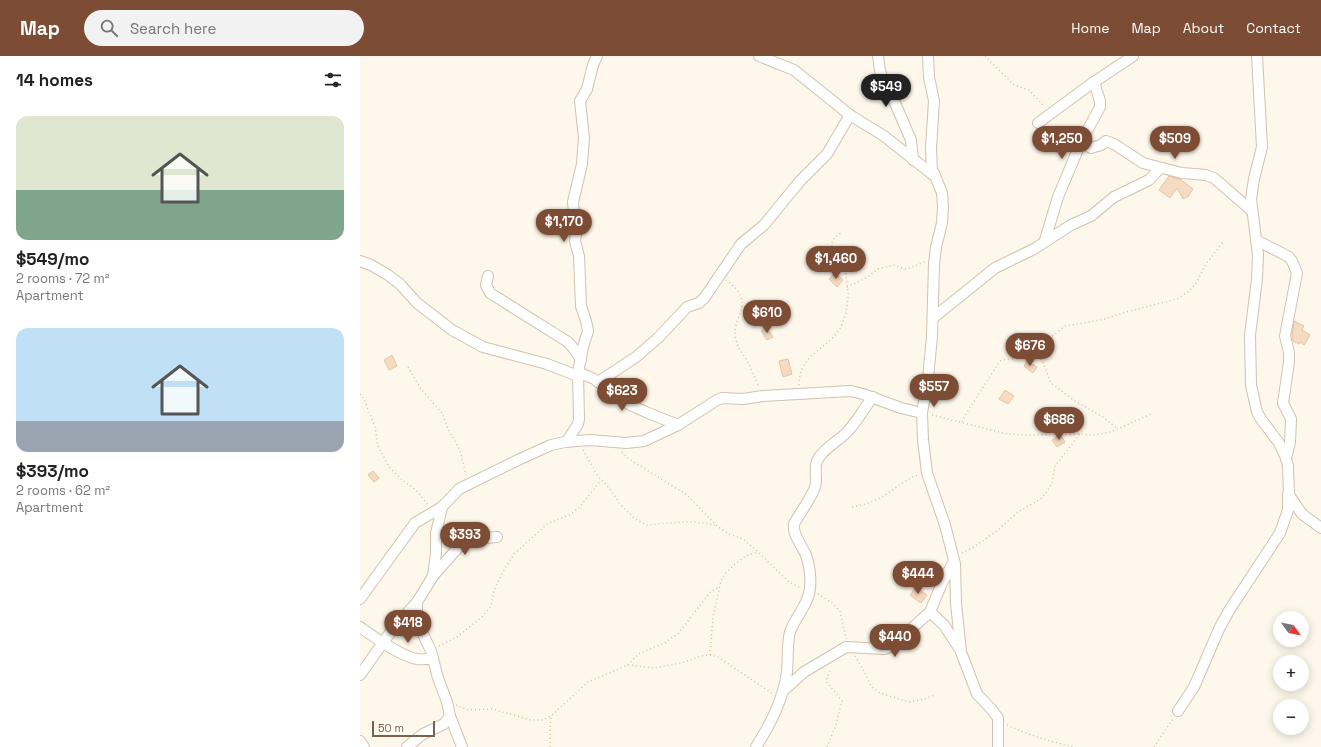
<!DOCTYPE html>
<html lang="en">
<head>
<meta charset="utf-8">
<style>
  body { margin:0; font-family:"Space Grotesk",sans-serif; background:#f2f2f2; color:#222; height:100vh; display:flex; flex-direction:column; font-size:15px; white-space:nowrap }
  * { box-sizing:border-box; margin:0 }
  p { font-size:13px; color:#767676 }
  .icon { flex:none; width:22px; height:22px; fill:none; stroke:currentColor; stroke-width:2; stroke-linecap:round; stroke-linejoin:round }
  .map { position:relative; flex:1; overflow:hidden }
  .side { display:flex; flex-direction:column; background:#fff; width:360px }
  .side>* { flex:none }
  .needle { width:26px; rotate:123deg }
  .fabs { position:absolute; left:913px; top:555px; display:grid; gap:8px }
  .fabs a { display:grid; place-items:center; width:36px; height:36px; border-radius:50%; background:#fff; box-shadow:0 2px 10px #0003; font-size:20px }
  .scale { position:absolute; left:12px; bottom:10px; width:63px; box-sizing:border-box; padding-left:4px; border:2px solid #7b614c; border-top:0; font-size:11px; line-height:14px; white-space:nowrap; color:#7b614c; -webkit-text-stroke:3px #fffbf2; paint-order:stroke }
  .price { position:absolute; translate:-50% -34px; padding:0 9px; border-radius:14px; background:#7c4c35; color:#fff; font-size:13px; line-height:26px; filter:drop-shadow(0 1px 2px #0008) }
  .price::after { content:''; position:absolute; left:50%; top:24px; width:12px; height:9px; margin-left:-6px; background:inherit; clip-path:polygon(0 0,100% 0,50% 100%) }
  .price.on { background:#222; color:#fff }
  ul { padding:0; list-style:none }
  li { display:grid; align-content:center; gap:8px; height:212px; padding:0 16px }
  li span { display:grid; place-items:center; height:124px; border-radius:12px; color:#555 }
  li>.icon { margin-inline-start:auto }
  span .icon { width:72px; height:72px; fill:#fffc; stroke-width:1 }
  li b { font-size:17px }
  h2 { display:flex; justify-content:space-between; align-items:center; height:48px; padding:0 16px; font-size:17px }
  header { display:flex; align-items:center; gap:24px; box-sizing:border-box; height:56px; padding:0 20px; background:#7c4c35; color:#fff }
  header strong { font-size:19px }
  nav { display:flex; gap:22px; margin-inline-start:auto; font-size:14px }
  .search { width:280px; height:36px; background:#f2f2f2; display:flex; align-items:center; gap:10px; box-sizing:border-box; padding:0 14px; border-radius:22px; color:#767676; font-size:15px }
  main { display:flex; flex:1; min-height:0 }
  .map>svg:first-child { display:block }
</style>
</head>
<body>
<header>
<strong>Map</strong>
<div class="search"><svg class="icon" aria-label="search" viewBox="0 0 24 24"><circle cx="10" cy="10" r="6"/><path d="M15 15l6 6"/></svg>Search here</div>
<nav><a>Home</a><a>Map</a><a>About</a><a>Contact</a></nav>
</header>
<main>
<section class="side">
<h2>14 homes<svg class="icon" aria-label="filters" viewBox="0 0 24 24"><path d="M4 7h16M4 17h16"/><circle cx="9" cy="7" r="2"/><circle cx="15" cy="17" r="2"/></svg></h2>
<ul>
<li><span style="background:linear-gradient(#dfe7d0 60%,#7fa58c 0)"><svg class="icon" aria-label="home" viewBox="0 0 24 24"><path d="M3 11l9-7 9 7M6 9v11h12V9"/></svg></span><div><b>$549/mo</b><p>2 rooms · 72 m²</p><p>Apartment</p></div></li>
<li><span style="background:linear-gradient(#bfe0f5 75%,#9aa5b1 0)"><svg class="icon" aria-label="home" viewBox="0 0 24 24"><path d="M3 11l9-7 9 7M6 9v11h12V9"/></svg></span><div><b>$393/mo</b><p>2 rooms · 62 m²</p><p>Apartment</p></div></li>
</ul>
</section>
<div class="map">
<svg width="961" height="691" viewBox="0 0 961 691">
  <rect width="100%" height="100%" fill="#fdf8eb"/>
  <g fill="#f4dbc1" stroke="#e8c3a1">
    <polygon points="809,120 820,123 833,133 829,139 829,140 823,143 817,132 810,142 799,134"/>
    <polygon points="475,217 483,224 477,231 469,223"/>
    <polygon points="934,265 944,270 942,274 950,279 944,289 940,286 939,288 933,285 932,280"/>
    <polygon points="406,271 413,281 407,284 401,275"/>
    <polygon points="32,299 37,310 29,314 24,304"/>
    <polygon points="428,303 432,318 423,321 419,305"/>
    <polygon points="667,305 677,311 673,317 664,310"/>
    <polygon points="645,334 654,340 648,348 639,343"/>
    <polygon points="700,378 705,386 697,391 692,384"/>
    <polygon points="13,415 19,422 14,426 8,419"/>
    <polygon points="556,531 567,539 561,547 550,539"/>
  </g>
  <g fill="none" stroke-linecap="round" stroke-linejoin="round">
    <defs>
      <g id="minor">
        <polyline points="399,0 434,14 490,59 524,80 572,118"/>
        <polyline points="518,0 520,15 524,26 535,47 551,84 553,104"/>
        <polyline points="568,0 569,21 574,45 571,92 572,118 574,117 582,137 583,150 582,167 576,191 574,208 572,281 568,322 562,357 563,384 567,417 585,469 595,508 596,547 601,596 617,638 632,654 638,662 638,691"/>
        <polyline points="897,0 902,91 894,123 891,143 898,199 897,223 890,279 891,329 897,356 901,363 919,387 926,402 928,410 929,439 942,458 961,472"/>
        <polyline points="678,67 731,28 773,0"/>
        <polyline points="721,86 731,92 741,89 746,85 754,88 783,107 822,117 846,119 854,122 892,155"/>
        <polyline points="685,184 698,141 721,86 740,51 740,45 734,26"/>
        <polyline points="896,184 929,201 932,205 937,217 925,280 929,297 929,306 923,347 931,363 930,386 926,402"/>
        <polyline points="0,205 11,209 28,219 40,228 57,247 92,274 123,291 187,308 218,320"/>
        <polyline points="128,220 126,229 130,237 208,286 215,294 221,304"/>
        <polyline points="573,262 635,212 674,193 711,169 731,160 754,141 789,124 800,112"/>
        <polyline points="218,316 234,323 270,349 286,356 318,369"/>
        <polyline points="238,326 276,301 298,282 327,251 339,247 345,241 381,188 404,169 440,125 467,98 490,59"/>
        <polyline points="207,385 218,368 219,363 218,316 223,291 228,275 226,265 221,250 219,200 215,185 216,178 213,146 222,108 223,94 224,82 220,45 227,33 233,9 237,0"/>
        <polyline points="73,520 103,486 115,483 137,481"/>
        <polyline points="0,543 55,467 82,451 99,433 160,403 191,389 205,386 230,384 266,387 284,385 318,369 357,344 362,342 383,343 403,340 491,335 503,338 541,352 562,357"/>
        <polyline points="57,546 57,558 62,576 71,595 78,622 87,646 90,660 102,691"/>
        <polyline points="570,556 584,569 599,592"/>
        <path d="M0 571C14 581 40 600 57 603 62 604 68 603 73 602"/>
        <polyline points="0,619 32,574 57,546 73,520 76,497 76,477 82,451"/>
        <polyline points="424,634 444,616 486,591 525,593 532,590 570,556 582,527 594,505"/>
        <polyline points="818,655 834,631 859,573 870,553 920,477 928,454 928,438"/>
        <polyline points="0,685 4,691"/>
        <polyline points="47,691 63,678 84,668 90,660"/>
        <path d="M396 691C411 667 423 644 427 616 428 604 427 587 430 576 435 561 449 548 450 532 451 522 449 508 446 499 442 490 432 478 434 468 439 458 452 441 455 431 458 422 453 412 458 403 465 391 478 386 487 376 497 366 504 352 513 341"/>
      </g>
    </defs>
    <use href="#minor" stroke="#d2c1af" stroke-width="12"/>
    <g stroke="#dabea3" stroke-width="1.5" stroke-dasharray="1 3" stroke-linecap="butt">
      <polyline points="625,0 654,29 669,34 685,51"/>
      <path d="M366 224C399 248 370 258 376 284 378 292 382 297 386 303 391 312 395 322 399 331"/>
      <polyline points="487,231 506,222 518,213 533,209 545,213 550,212 566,205"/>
      <polyline points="670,297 705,270 741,264 766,256 817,243 828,236 835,229 846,208 863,186"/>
      <polyline points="48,311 61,333 82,357 88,373 100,394 106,419"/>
      <path d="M439 329C439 298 465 295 479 274 485 265 488 249 488 238 488 233 485 210 483 205 479 198 473 195 471 188L475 181 482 176"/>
      <polyline points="0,338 4,343 15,371 18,390 29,411 41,423 56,434 68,449"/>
      <polyline points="572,359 647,378 669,379 720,378 734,379 751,376 793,357"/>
      <polyline points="602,366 609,353 640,305 643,304 660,302 670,297 673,297 682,304 691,327 715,345 743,361 758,373"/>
      <polyline points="223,394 238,420 250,433 260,448 275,463 287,469 321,466 335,466 356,469"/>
      <polyline points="262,396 269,403 327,439 357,470 369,478 383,483 398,496 429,526 441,532"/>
      <path d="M492 451C503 449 513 446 522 441 535 433 544 424 558 419"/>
      <polyline points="602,497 614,491 638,474 658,456 682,442 692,428 695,410 720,378"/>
      <polyline points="458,538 472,547 480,555 486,583"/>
      <polyline points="79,590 97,581 122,561 131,550 134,534 144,514 154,498 187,468 209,459 219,452 241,424"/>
      <polyline points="350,599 353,561 361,525 365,518 375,508 386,500 398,496"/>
      <polyline points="495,600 504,615 511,630 520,637 549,646 564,643 575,639"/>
      <polyline points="268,609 278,598 305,587 311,582 318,578 351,535 360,531"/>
      <polyline points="96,649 108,654 132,653 171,664 182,664 191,660 228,626 268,609 294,612 325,606 341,600 350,599 358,601 413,638"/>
      <path d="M647 669C669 679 691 686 715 691"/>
      <polyline points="190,691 190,671 191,661"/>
      <polyline points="467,691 476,669 482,645 466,625 471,612"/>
      <polyline points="794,691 813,663"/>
    </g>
    <use href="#minor" stroke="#fff" stroke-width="10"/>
  </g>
</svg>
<div class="fabs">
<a><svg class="needle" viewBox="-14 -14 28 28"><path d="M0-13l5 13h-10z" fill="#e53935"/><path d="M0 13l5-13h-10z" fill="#767676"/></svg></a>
<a>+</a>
<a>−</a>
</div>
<div class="scale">50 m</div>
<b class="price on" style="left:526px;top:52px">$549</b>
<b class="price" style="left:702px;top:104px">$1,250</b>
<b class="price" style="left:815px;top:104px">$509</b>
<b class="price" style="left:204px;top:187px">$1,170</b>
<b class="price" style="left:476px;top:224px">$1,460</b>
<b class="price" style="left:407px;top:278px">$610</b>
<b class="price" style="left:670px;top:311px">$676</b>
<b class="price" style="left:574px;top:352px">$557</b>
<b class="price" style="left:262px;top:356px">$623</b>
<b class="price" style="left:699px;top:385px">$686</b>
<b class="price" style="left:105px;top:500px">$393</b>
<b class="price" style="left:558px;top:539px">$444</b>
<b class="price" style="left:48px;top:588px">$418</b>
<b class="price" style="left:535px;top:602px">$440</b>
</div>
</main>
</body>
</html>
